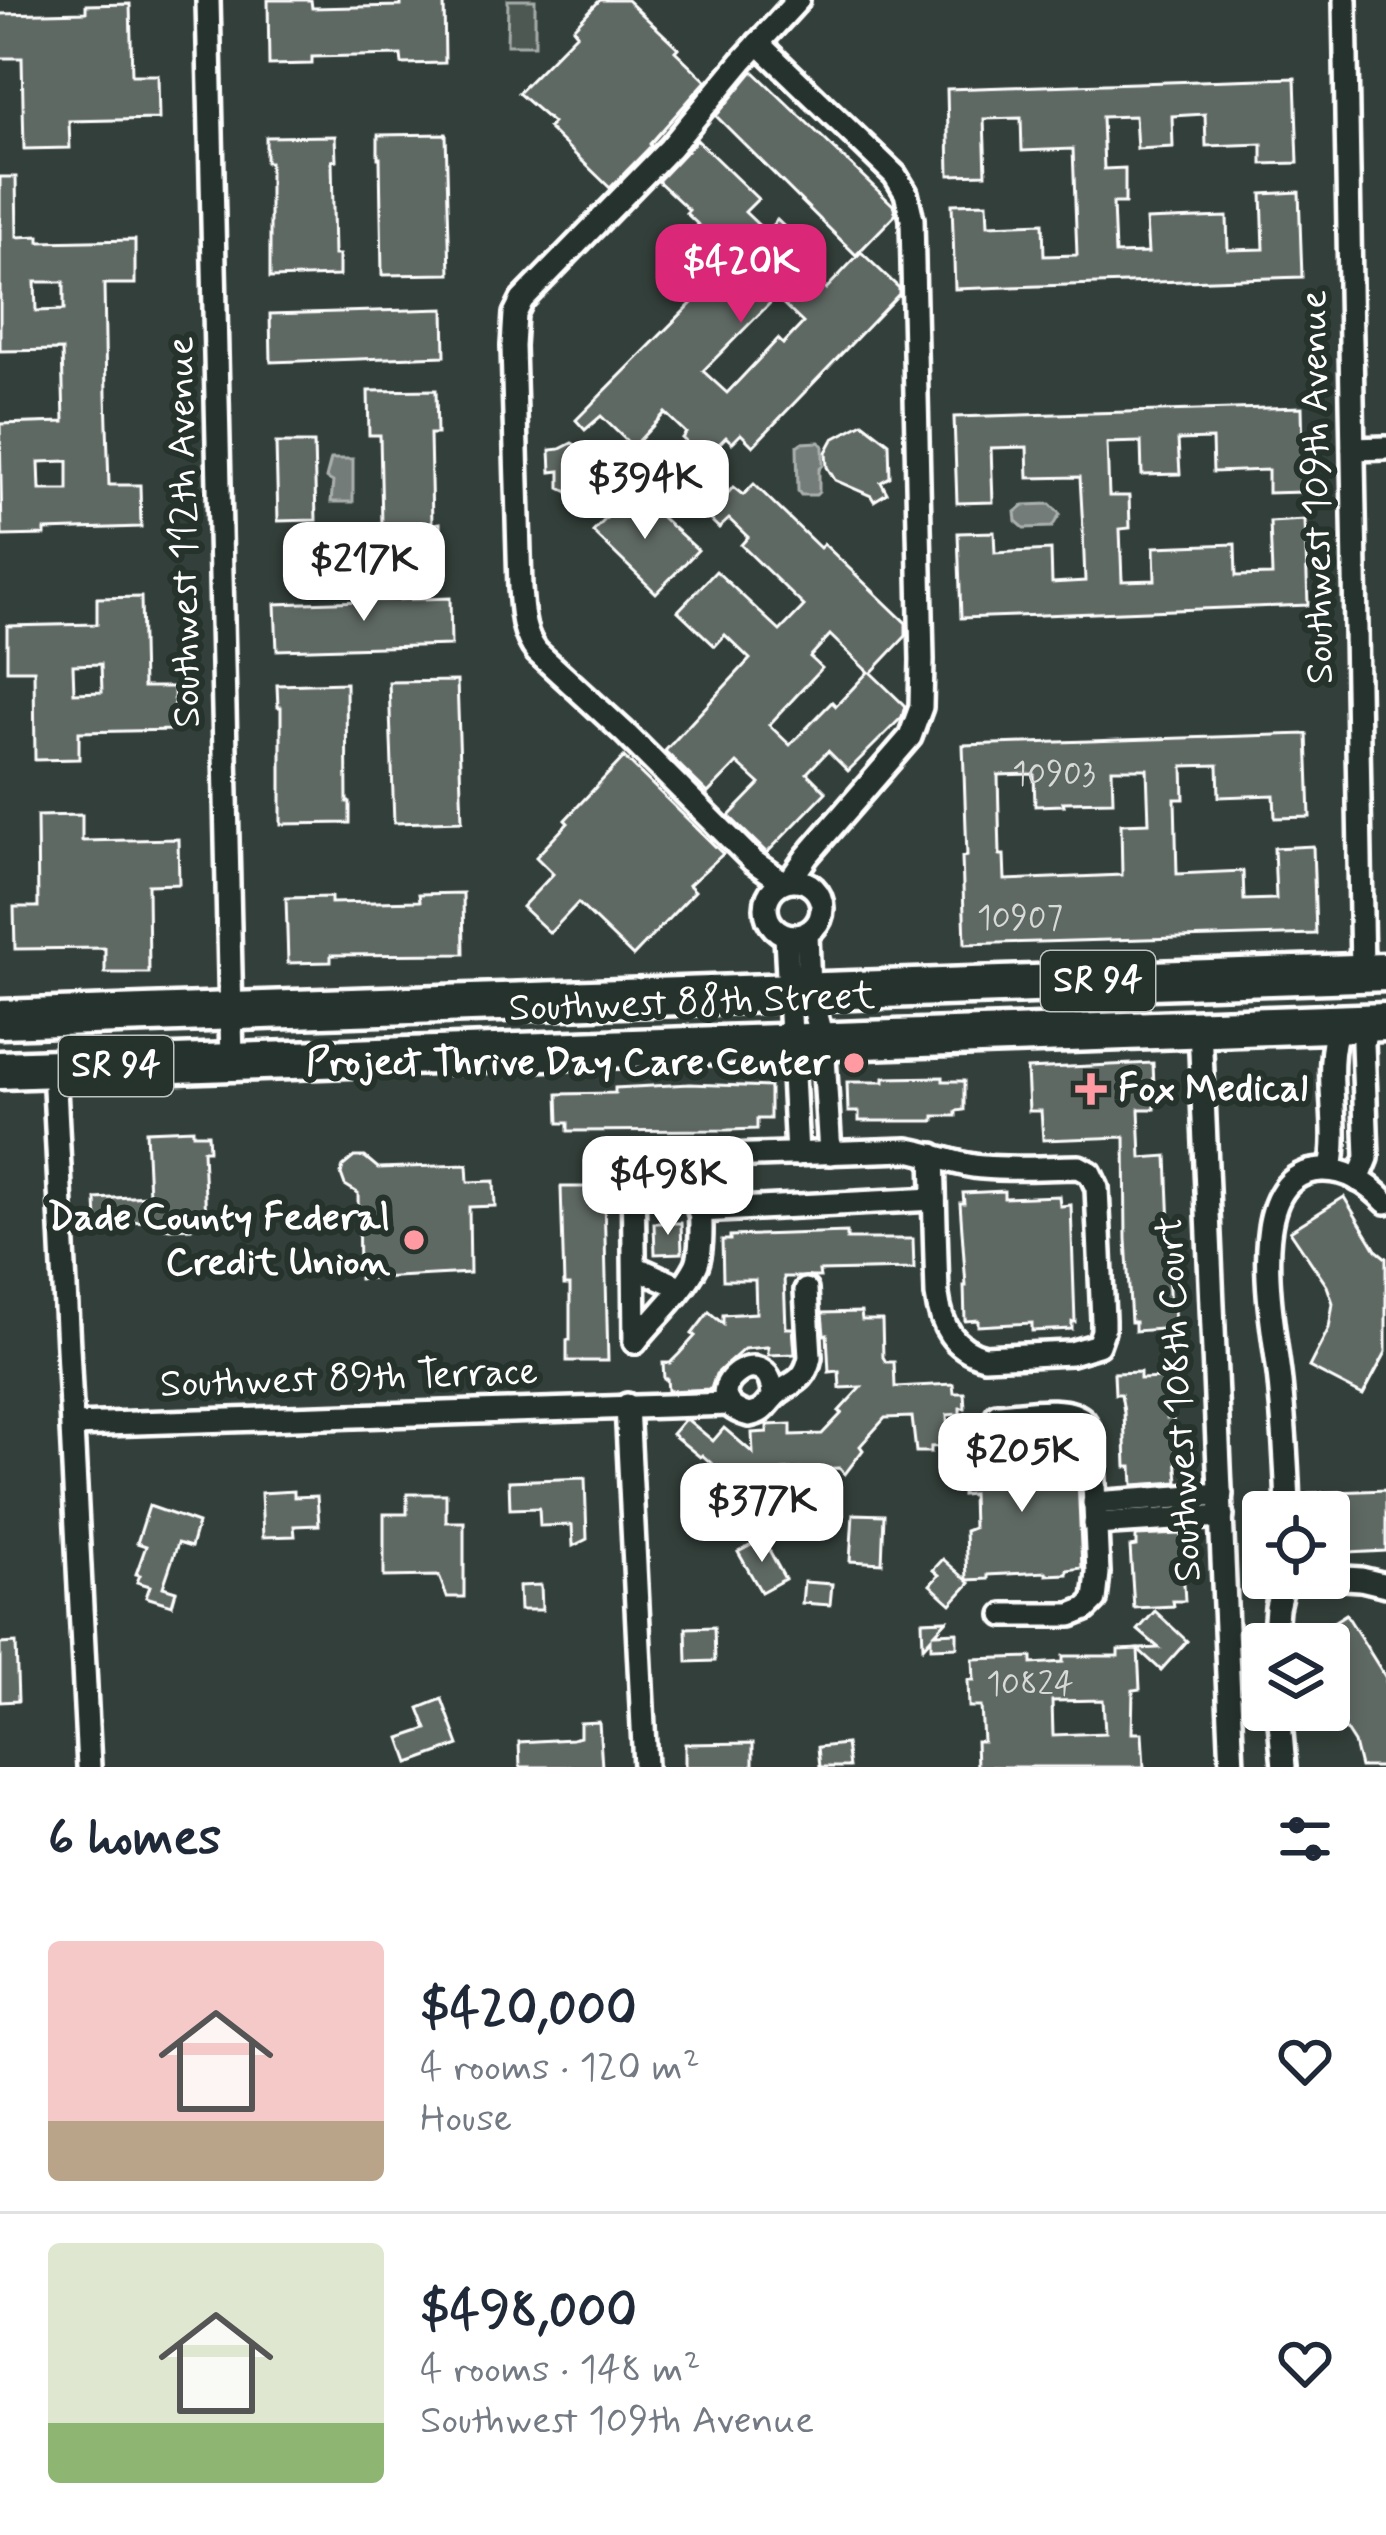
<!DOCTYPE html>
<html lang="en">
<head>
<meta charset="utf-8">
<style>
  body { margin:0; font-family:Mynerve,sans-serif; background:#f2f2f3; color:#1f2937; height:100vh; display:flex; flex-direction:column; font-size:45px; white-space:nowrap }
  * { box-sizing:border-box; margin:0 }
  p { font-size:39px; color:#747a83 }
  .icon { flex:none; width:66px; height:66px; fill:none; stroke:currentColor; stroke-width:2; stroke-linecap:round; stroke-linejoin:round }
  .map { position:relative; height:1767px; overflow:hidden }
  .drawer { display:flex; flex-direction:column; background:#fff; flex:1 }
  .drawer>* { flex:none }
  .tools { position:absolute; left:1242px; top:1491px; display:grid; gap:24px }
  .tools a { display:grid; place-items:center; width:108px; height:108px; border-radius:12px; background:#fff; box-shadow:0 6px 18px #0003; font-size:60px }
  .price { position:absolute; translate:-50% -102px; padding:0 27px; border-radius:24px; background:#fff; color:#222; font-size:39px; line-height:78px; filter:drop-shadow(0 3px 6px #0008) }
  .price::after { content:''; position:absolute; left:50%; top:72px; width:36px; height:27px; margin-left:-18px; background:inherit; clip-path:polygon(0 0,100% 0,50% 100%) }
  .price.active { background:#db2777; color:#fff }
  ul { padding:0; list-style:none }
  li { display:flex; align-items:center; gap:36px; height:300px; padding:0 48px }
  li+li { border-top:3px solid #e0e1e3 }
  li span { display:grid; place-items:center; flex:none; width:336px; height:240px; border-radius:12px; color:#555 }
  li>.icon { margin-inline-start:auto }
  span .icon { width:144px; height:144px; fill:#fffc; stroke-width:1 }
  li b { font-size:51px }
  h2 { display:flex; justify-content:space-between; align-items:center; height:144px; padding:0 48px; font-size:51px }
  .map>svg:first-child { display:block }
</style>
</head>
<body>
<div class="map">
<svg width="1386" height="1767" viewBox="0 0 1386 1767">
  <rect width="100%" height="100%" fill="#333f3a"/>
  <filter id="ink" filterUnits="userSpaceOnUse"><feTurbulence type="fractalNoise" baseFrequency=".00833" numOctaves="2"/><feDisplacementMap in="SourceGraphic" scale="24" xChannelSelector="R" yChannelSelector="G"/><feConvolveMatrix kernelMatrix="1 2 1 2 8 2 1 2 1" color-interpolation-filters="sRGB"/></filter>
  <g filter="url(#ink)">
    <polygon fill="#4d5853" stroke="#a6aca9" stroke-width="3" points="508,0 535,0 535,45 507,45"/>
    <g fill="#737b78" stroke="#abb0ae" stroke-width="3">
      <polygon points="819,442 823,446 823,465 819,470 819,492 816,495 801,495 798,491 797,446 801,443"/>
      <polygon points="331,459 353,459 353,502 331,502 333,482 326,478"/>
      <polygon points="1050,504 1060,514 1052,527 1024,528 1016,521 1015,512 1024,505"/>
    </g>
    <g fill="#5f6964" stroke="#fff" stroke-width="3" fill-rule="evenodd">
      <polygon points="268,0 311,0 312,8 401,6 401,0 444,0 445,63 402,64 401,55 312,57 312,64 269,65"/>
      <polygon points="600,0 627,0 678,48 675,51 706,81 650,144 651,146 610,188 548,128 553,123 518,93 577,33 573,28"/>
      <polygon points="130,4 132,75 158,75 159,119 69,121 70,148 24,149 22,58 0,58 0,14 86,12 86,5"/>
      <polygon points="753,71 893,205 896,214 856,255 716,116"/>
      <polygon points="1295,78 1298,163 1262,164 1262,144 1206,146 1205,114 1172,116 1173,147 1137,149 1135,116 1102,117 1104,169 1125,168 1125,203 1113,203 1115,254 1148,253 1146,220 1198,218 1227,217 1228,250 1264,249 1262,194 1299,192 1302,277 955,289 952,204 987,203 988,225 1043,223 1044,256 1077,255 1073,149 1022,151 1021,118 984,119 986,174 949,175 947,89"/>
      <polygon points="446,134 450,274 382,275 380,158 378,158 378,135"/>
      <polygon points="335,136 336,160 332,161 334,255 339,255 339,276 270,278 270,162 266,162 266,137"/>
      <path d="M697 140 758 199 745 212 766 232 777 220 814 255 802 267 826 289 861 252 899 288V294L753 446 741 434 732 443 726 437 704 459 682 438 686 433 665 413 633 447 601 416 585 430 576 420 708 287 719 298 747 271 686 213 689 210 658 181ZM776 297 803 323 783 344 778 339 727 393 703 371Z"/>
      <path d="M0 177H16L17 237 39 236V242L135 240V284H104L106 395 109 485H140L141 527 45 530V535L2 536 0 424 64 422 62 350 0 351ZM35 282H64V310L36 311ZM68 461V490H40L39 462Z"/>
      <polygon points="444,309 445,356 271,362 270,314"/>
      <polygon points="436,390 437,434 430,434 432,524 440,523 441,566 377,567 376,524 382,524 380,435 369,435 368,391"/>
      <polygon points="1302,407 1304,492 1268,493 1268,470 1213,472 1212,439 1178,440 1180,474 1142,475 1141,442 1107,443 1109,496 1129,496 1130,528 1120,529 1122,581 1155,580 1154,547 1235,544 1236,576 1272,575 1270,522 1305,520 1308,605 961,618 958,533 994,532 995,553 1051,550 1052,583 1085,581 1083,530 1080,477 1028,478 1027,447 991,448 993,502 957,503 954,417"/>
      <polygon points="863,423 889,443 890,477 881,482 887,493 874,501 871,496 835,480 827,467 826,452 833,439"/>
      <polygon points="276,443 314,443 316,520 278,521"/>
      <polygon points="572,443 586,451 586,462 590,463 591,474 586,476 586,487 574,495 560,488 560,471 551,472 550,450 560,449"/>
      <path d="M705 471 728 493 733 487 743 495 754 484 820 548 824 544 906 623V636L871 673 905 706 902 717 848 771 828 751 807 773 826 792 767 853 729 816 760 784 737 763 708 793 665 751 750 659 725 635 715 646 678 611 716 571 780 631 804 606 741 545 748 537 729 519 719 528 683 493ZM830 635 868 672 836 706 832 702 790 745 769 725 822 668 810 657Z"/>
      <polygon points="633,491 698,550 656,593 593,532"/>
      <path d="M141 597 143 687H174L175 730 79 732V759L35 760 34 670H7V626L97 624V598ZM101 664 102 692 74 693 73 665Z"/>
      <polygon points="450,598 451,645 277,650 275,604"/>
      <polygon points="457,681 462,821 394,823 389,682"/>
      <polygon points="346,683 347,802 350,802 350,823 281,824 281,707 278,707 277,685"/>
      <path d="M1307 734 1310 817 1275 818 1274 795 1219 797 1218 765 1183 766 1184 799H1175L1177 874 1243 871 1244 900 1276 899 1274 848 1313 846 1316 934 965 944 962 857 967 856 963 745ZM1112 769H1147L1149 823 1121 824 1122 875 1005 880 1004 855H1000L998 775 1034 774 1035 806 1064 805 1063 802 1113 801Z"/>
      <polygon points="624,757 723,854 689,885 695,891 633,956 578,903 550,933 522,907 553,874 536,857 568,823 565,820"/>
      <polygon points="82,815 82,841 178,839 179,884 148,885 149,973 105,973 105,948 15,949 14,907 38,907 37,816"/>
      <polygon points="463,893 464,954 331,955 331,962 288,963 286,898 331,897 331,903 420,901 419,894"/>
      <polygon points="1153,1063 1155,1109 1139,1109 1141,1158 1167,1156 1172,1273 1168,1273 1170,1307 1174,1307 1175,1328 1135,1331 1135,1322 1131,1322 1126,1239 1125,1137 1043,1140 1041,1111 1029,1111 1027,1069"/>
      <polygon points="943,1077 943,1081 964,1081 964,1110 956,1111 956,1116 934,1116 934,1121 859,1121 859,1112 848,1112 847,1082 884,1082 884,1078"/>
      <polygon points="690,1084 770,1087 770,1119 757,1119 757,1129 728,1130 568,1131 568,1123 559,1123 558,1094 615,1093 615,1088"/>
      <polygon points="193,1129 193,1134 208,1134 209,1150 203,1150 206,1221 191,1222 191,1228 170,1229 163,1228 163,1223 150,1224 150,1221 97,1223 96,1199 149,1196 146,1131"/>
      <polygon points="354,1157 365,1157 378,1168 467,1165 468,1182 494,1181 495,1206 469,1207 470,1273 359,1279 358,1193 345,1185 341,1174 343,1166"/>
      <polygon points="561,1187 600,1187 601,1196 604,1196 608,1361 567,1361 567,1340 570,1340 570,1285 564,1285"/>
      <polygon points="1004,1191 1004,1198 1059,1196 1060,1206 1071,1205 1075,1322 1072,1322 1072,1329 1032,1331 1032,1323 978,1326 978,1320 965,1321 964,1286 966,1286 960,1203 964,1203 963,1193"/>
      <polygon points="1344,1197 1376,1250 1386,1258 1386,1352 1363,1395 1309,1367 1329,1328 1333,1303 1327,1286 1290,1231"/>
      <polygon points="654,1223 681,1223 682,1253 655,1254"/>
      <polygon points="847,1232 847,1239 913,1239 914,1269 819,1271 820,1277 784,1277 786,1328 793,1328 795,1354 768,1355 768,1347 744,1349 716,1374 711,1389 668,1391 667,1379 664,1379 663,1363 670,1363 679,1354 695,1336 692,1334 709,1312 723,1324 723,1315 756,1313 755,1280 723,1280 722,1240 730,1240 730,1236"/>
      <polygon points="861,1312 862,1320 882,1320 883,1357 886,1362 894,1362 895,1387 953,1384 954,1393 964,1393 965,1408 960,1408 960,1414 947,1415 948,1446 931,1447 931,1452 916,1452 912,1417 885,1418 860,1446 863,1450 845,1474 839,1468 783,1470 783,1485 755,1486 754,1476 720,1476 720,1471 702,1455 700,1457 672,1434 684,1420 688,1420 713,1441 724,1428 753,1453 752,1433 767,1432 767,1425 791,1424 791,1435 822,1434 842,1413 839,1411 861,1387 840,1388 839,1371 829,1372 827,1334 824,1335 822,1313"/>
      <polygon points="1140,1372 1140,1379 1165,1378 1167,1418 1173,1418 1178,1482 1133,1485 1132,1467 1126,1467 1124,1412 1121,1394 1115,1394 1114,1373"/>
      <polygon points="1038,1452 1058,1452 1058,1458 1077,1457 1082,1568 1067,1570 1067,1574 1046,1575 1046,1572 988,1575 988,1579 967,1580 965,1531 973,1528 972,1494 962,1495 962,1454 983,1453 983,1457 1038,1455"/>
      <polygon points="585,1478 587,1539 573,1546 572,1525 540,1526 539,1508 510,1509 509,1481"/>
      <polygon points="1386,1490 1386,1551 1329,1554 1329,1512 1310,1512 1309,1493"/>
      <polygon points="294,1491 294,1497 317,1496 319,1525 294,1526 295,1536 263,1537 261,1493"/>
      <polygon points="407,1494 446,1494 446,1522 464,1522 464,1597 447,1597 439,1576 384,1577 384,1514 407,1514"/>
      <polygon points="149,1506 198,1523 191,1547 178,1543 163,1587 176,1591 172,1605 146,1597 150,1586 137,1582 140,1575 136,1574 146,1546 137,1543"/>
      <polygon points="853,1514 884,1515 882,1563 850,1561"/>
      <polygon points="1181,1534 1185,1601 1173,1601 1174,1606 1134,1608 1130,1547 1136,1546 1136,1536"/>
      <polygon points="763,1539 785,1579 761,1592 738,1552"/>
      <polygon points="943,1559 970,1583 951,1604 930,1585 939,1575 933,1570"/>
      <polygon points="804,1582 832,1584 830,1605 802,1603"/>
      <polygon points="541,1585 542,1610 520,1610 519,1586"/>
      <polygon points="1155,1611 1187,1641 1161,1670 1138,1649 1159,1648 1138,1630"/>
      <polygon points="1346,1614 1386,1678 1386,1767 1360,1767 1354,1743 1329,1704 1329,1644 1298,1644"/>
      <polygon points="947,1620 935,1633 957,1632 957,1647 931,1648 931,1638 923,1647 922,1621"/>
      <polygon points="714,1627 715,1661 687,1662 686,1628"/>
      <polygon points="16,1643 18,1701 0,1702 0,1644"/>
      <path d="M1138 1649 1140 1689 1133 1690 1132 1733H1142L1144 1767H977L976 1741H983L981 1707H969L968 1680H974L973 1659 1032 1657V1664L1063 1662V1656H1118V1650ZM1103 1700 1105 1733 1053 1735 1052 1701Z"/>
      <polygon points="442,1699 459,1745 409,1763 400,1738 427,1729 419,1708"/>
      <polygon points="599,1722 602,1767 520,1767 519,1742 572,1739 580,1737 580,1723"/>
      <polygon points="753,1743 753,1767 685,1767 685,1744"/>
      <polygon points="846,1744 849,1767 820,1767 818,1747"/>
    </g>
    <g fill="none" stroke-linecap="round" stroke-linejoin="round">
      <defs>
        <g id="street">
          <polyline points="208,0 232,1062"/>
          <polyline points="1345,0 1362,972"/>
          <polyline points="758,43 895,175 906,193 912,219 922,660 921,707 910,737 807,856 790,880"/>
          <polyline points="1353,449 1386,448"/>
          <circle cx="794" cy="908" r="28"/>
          <path d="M783 882 753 861 624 732 537 652C522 633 522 612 520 588L513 346 515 314 522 300 670 148 742 61 798 0"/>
          <polyline points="807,934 809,990 823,1041 830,1153"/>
          <polyline points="786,936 797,1154"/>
          <polyline points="1200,1028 1232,1767"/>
          <polyline points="54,1068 89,1767"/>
          <path d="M1331 1169C1341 1121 1322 1070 1339 1024"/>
          <polyline points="1358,1180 1367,1158 1363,1043 1366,1031 1374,1022"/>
          <polyline points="699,1211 934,1199"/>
          <polyline points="635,1267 680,1287"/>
          <path d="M635 1342 633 1159 908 1150C934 1154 958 1166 983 1167 1015 1170 1048 1167 1079 1167L1090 1173 1097 1188 1103 1320V1331L1098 1345 1071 1353 984 1357C953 1348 941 1326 937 1295L933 1155"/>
          <path d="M635 1342C654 1318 682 1293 696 1266 706 1246 698 1182 697 1158"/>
          <path d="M773 1396C770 1331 685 1397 749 1415 763 1412 763 1409 772 1399 787 1381 804 1387 810 1357L806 1290"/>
          <polyline points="627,1405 645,1767"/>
          <path d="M997 1415C1018 1414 1069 1404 1084 1421 1088 1426 1090 1432 1092 1439L1098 1573 1095 1600 1086 1609 1071 1615H1004"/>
          <polyline points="73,1425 729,1404"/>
          <polyline points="1094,1503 1221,1494"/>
          <path d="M1288 1512C1287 1468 1284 1425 1280 1382 1275 1330 1238 1173 1322 1170 1348 1169 1369 1184 1386 1202"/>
          <polyline points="1095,1524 1222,1516"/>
          <polyline points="1329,1577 1361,1579 1386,1585"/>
          <polyline points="1274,1644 1277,1608 1284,1578"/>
          <polyline points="1279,1710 1284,1767"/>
        </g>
        <g id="primary">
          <polyline points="0,1019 1386,972"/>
          <polyline points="0,1070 1386,1022"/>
        </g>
      </defs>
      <use href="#street" stroke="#fff" stroke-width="30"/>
      <use href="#primary" stroke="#fff" stroke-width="45"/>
      <use href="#street" stroke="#26332d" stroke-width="21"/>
      <use href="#primary" stroke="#26332d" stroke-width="36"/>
    </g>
  </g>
  <g fill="#ff9aa2" stroke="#26332d" stroke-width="4.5">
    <circle cx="854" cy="1063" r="12"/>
    <path d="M1085 1071h12v12h12v12h-12v12h-12v-12h-12v-12h12z"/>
    <circle cx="414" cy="1240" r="12"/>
  </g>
  <g text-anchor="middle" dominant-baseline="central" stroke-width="12" stroke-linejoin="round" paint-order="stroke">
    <g font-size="33" fill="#d7dad8">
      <text x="1054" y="775">10903</text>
      <text x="1020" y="919">10907</text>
      <text x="1030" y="1685">10824</text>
    </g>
    <g fill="#26332d" stroke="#bec2c0" stroke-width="3">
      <rect x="1041" y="951" width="114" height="60" rx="9"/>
      <rect x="59" y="1036" width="114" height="60" rx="9"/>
    </g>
    <g font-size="36" font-weight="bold" fill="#fff">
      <text x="1098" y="981">SR 94</text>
      <text x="116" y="1066">SR 94</text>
    </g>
    <g font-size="39" fill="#fff" stroke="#26332d">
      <text transform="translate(1318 487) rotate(-91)">Southwest 109th Avenue</text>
      <text transform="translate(185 532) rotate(-91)">Southwest 112th Avenue</text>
      <text transform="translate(692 1003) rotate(-2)">Southwest 88th Street</text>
      <text transform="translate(349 1379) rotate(-2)">Southwest 89th Terrace</text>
      <text transform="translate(1180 1399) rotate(-93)">Southwest 108th Court</text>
    </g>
    <g font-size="39" font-weight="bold" fill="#fff" stroke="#26332d" text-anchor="end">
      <text x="830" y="1063">Project Thrive Day Care Center</text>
      <text x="1118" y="1089" text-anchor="start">Fox Medical</text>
      <text x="390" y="1218">Dade County Federal<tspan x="390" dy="45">Credit Union</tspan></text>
    </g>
  </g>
</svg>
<div class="tools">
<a><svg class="icon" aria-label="locate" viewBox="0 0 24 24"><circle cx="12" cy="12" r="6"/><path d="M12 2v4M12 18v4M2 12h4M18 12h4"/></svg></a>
<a><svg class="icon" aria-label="layers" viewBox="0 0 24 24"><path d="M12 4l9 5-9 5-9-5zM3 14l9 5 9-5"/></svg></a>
</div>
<b class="price active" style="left:741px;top:326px">$420K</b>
<b class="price" style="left:645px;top:542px">$394K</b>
<b class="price" style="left:364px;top:624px">$217K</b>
<b class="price" style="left:668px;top:1238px">$498K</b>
<b class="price" style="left:1022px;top:1515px">$205K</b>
<b class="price" style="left:762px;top:1565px">$377K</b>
</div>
<section class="drawer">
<h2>6 homes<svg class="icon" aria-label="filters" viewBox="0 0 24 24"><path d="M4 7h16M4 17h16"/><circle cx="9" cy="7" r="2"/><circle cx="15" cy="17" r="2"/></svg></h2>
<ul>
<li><span style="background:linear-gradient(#f6c9c9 75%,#b9a48a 0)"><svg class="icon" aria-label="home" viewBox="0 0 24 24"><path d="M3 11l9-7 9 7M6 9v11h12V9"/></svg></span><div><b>$420,000</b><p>4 rooms · 120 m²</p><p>House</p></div><svg class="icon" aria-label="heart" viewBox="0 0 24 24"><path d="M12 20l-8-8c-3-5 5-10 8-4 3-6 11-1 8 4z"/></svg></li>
<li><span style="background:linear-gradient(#dfe7d0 75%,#8fb573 0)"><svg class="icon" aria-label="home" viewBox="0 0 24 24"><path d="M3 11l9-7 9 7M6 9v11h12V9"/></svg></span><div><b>$498,000</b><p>4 rooms · 148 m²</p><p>Southwest 109th Avenue</p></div><svg class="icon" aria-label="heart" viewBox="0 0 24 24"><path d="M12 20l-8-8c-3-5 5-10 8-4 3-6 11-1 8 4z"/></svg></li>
</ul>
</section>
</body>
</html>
